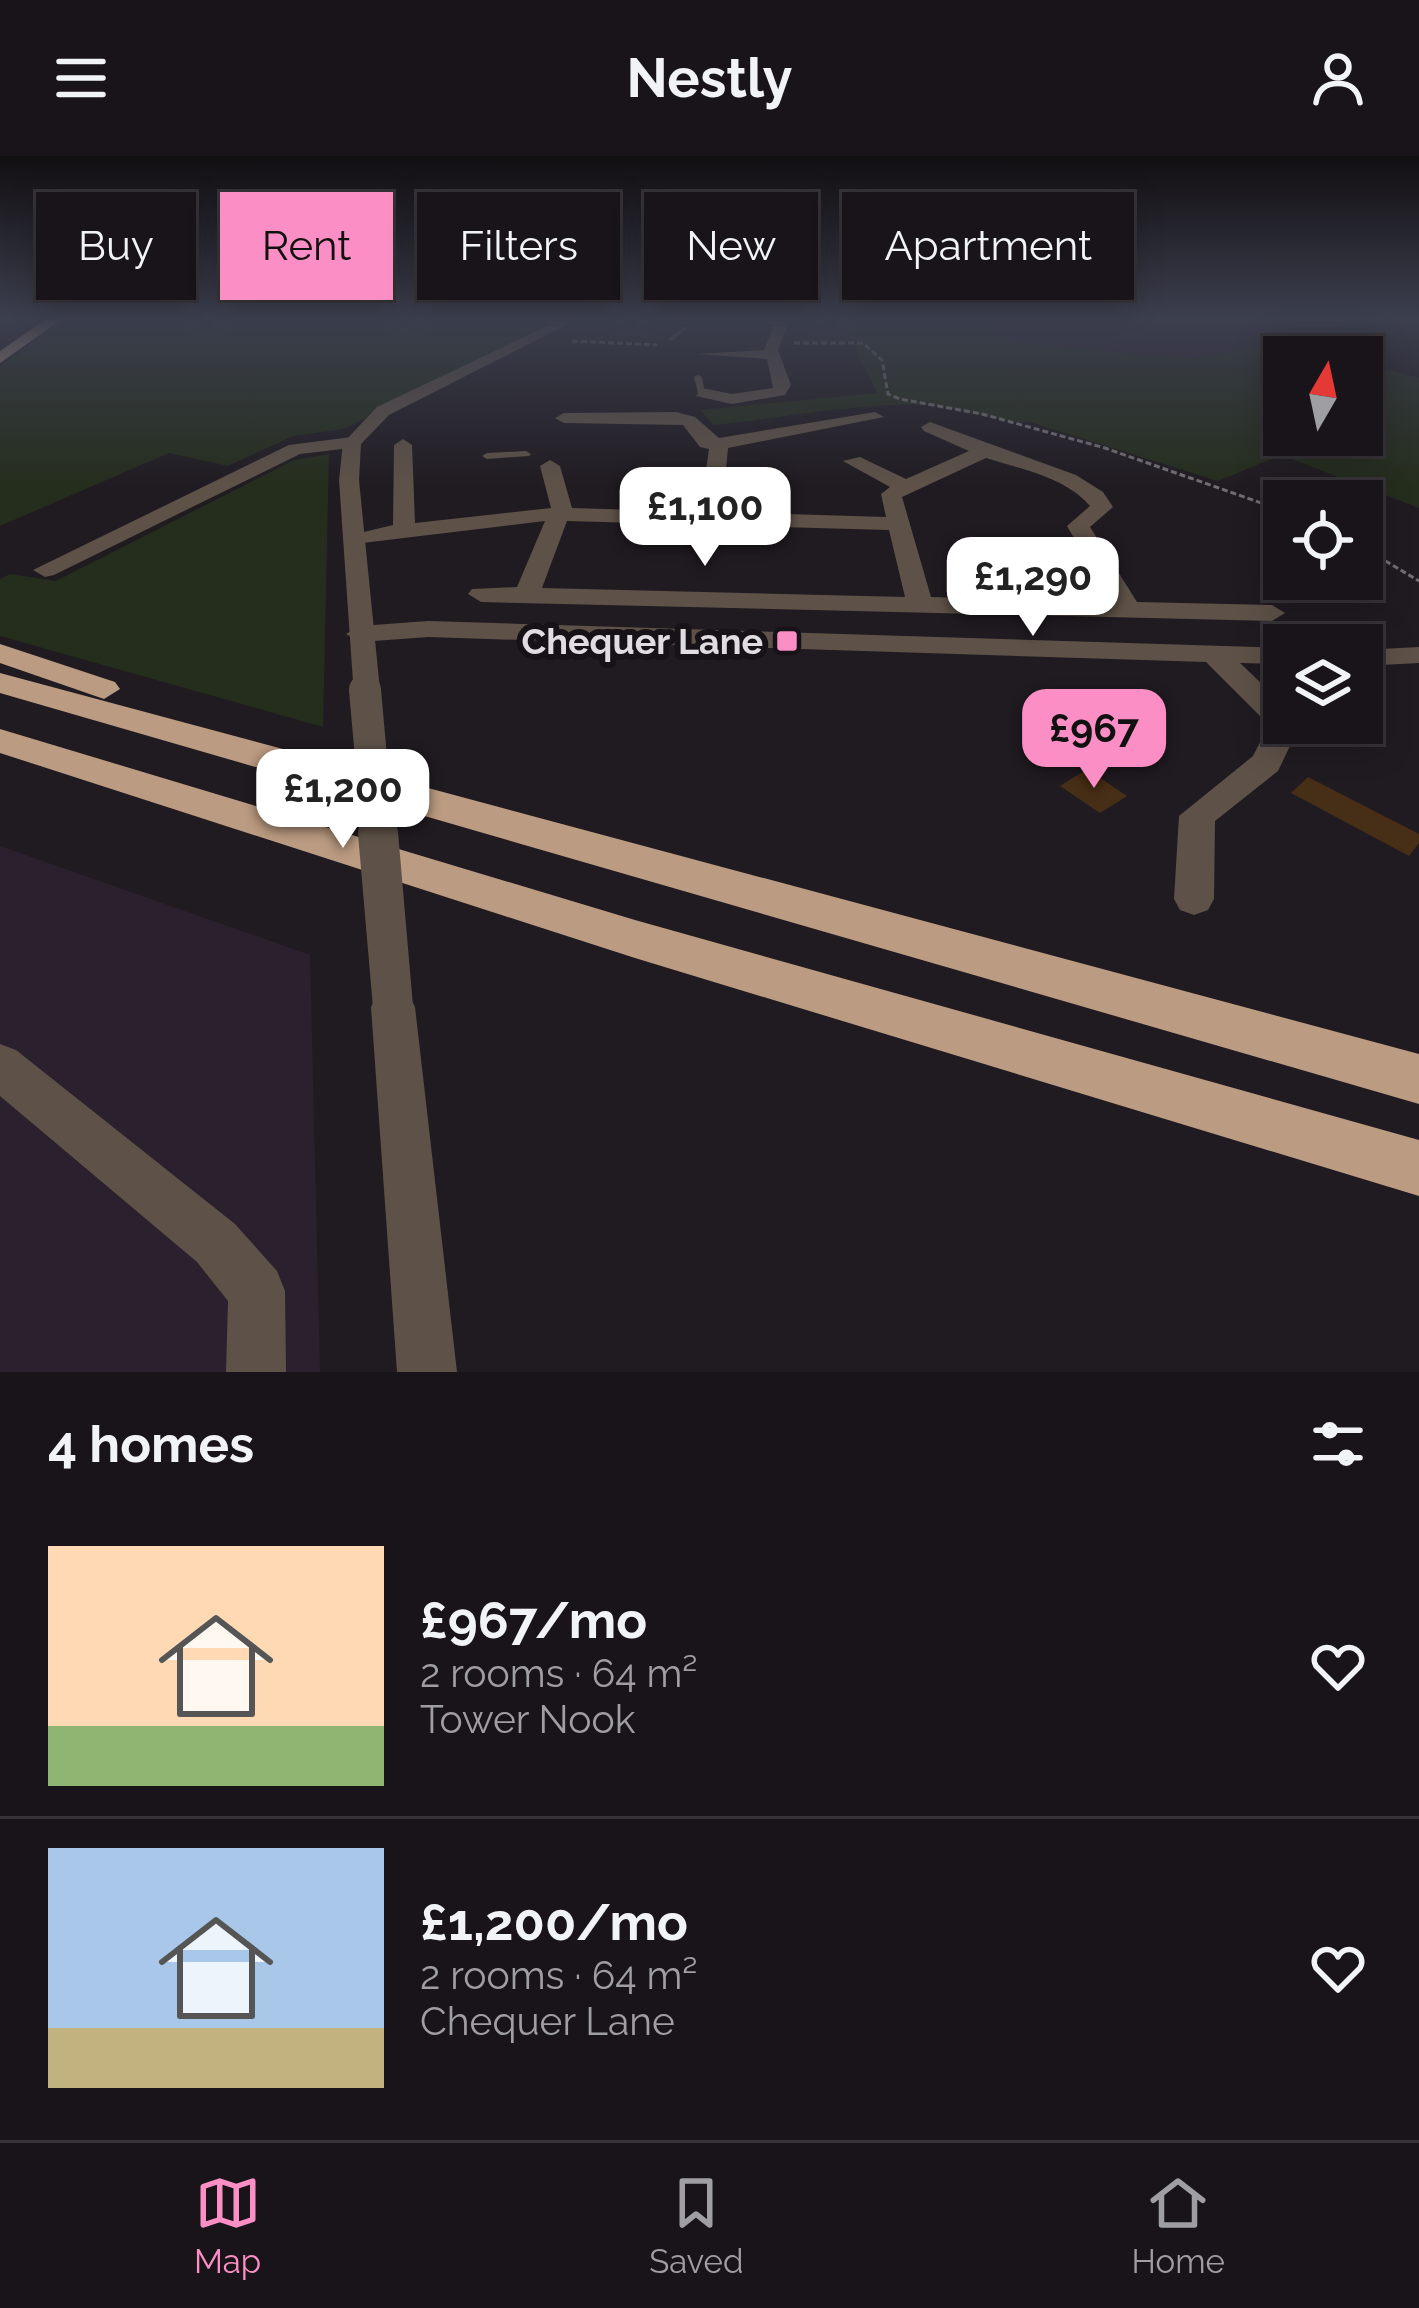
<!DOCTYPE html>
<html lang="en">
<head>
<meta charset="utf-8">
<style>
  body { margin:0; font-family:Raleway,sans-serif; background:#211d22; color:#f1f3f6; height:100vh; display:flex; flex-direction:column; font-size:45px; white-space:nowrap }
  * { box-sizing:border-box; margin:0 }
  p { font-size:39px; color:#9f9ea2 }
  .icon { flex:none; width:66px; height:66px; fill:none; stroke:currentColor; stroke-width:2; stroke-linecap:round; stroke-linejoin:round }
  .map { position:relative; height:1216px; overflow:hidden }
  .details { display:flex; flex-direction:column; background:#181419; flex:1 }
  .details>* { flex:none }
  .hud { position:absolute; left:36px; top:36px; width:1347px; height:108px; display:flex; gap:24px }
  .needle { width:78px; rotate:9deg }
  .buttons { position:absolute; left:1263px; top:180px; display:grid; gap:24px }
  .buttons a { display:grid; place-items:center; width:120px; height:120px; border-radius:0px; background:#181419; box-shadow:0 6px 30px #0003,0 0 0 3px #363338; font-size:60px }
  .price { position:absolute; translate:-50% -102px; padding:0 27px; border-radius:24px; background:#fff; color:#222; font-size:39px; line-height:78px; filter:drop-shadow(0 3px 6px #0008) }
  .price::after { content:''; position:absolute; left:50%; top:72px; width:36px; height:27px; margin-left:-18px; background:inherit; clip-path:polygon(0 0,100% 0,50% 100%) }
  .price.current { background:#fb8fc5; color:#111 }
  ul { padding:0; list-style:none }
  li { display:flex; align-items:center; gap:36px; height:300px; padding:0 48px }
  li+li { border-top:3px solid #363338 }
  li span { display:grid; place-items:center; flex:none; width:336px; height:240px; border-radius:0px; color:#555 }
  li>.icon { margin-inline-start:auto }
  span .icon { width:144px; height:144px; fill:#fffc; stroke-width:1 }
  li b { font-size:51px }
  h2 { display:flex; justify-content:space-between; align-items:center; height:144px; padding:0 48px; font-size:51px }
  .pill { padding:0 42px; border-radius:0px; background:#181419; box-shadow:0 6px 30px #0003,0 0 0 3px #363338; font-size:42px; line-height:108px }
  .pill.current { background:#fb8fc5; color:#111 }
  header { display:flex; justify-content:space-between; align-items:center; height:156px; padding:0 48px; background:#181419; font-size:54px; font-weight:700 }
  .menu { display:flex; justify-content:space-around; align-items:center; height:168px; border-top:3px solid #363338; background:#181419; font-size:33px; color:#9f9ea2 }
  .menu a { display:grid; justify-items:center; gap:6px }
  .menu .current { color:#fb8fc5 }
  .map>svg:first-child { display:block }
</style>
</head>
<body>
<header><svg class="icon" aria-label="menu" viewBox="0 0 24 24"><path d="M4 6h16M4 12h16M4 18h16"/></svg>Nestly<svg class="icon" aria-label="person" viewBox="0 0 24 24"><circle cx="12" cy="8" r="4"/><path d="M4 21q1-7 8-7t8 7"/></svg></header>
<div class="map">
<svg width="1419" height="1216" viewBox="0 0 1419 1216">
  <rect width="100%" height="100%" fill="#201b21"/>
  <g fill="#2b202e">
    <polygon points="983,161 1419,161 1419,169 1356,168 1195,203 1013,186"/>
    <polygon points="0,690 310,799 320,1216 0,1216"/>
  </g>
  <g fill="#252d1c">
    <polygon points="67,161 566,161 344,273 293,280 228,310 169,297 0,370 0,211"/>
    <path d="M840 161H984L1013 186 1195 203 1276 185 1337 201H1284V279H1362V207L1419 222V352L1281 299 1218 325 1030 266C991 267 958 250 919 249 853 247 780 263 713 269L700 254 877 237Z"/>
    <polygon points="329,298 323,571 0,480 0,423 10,418 56,425 294,304"/>
  </g>
  <g fill="#472e16">
    <polygon points="1087,613 1127,640 1100,657 1060,630"/>
    <polygon points="1308,621 1419,678 1419,687 1409,700 1291,637"/>
  </g>
  <g fill="none" stroke-linecap="round" stroke-linejoin="round">
    <g stroke="#726e73" stroke-width="3" stroke-dasharray="6 3" stroke-linecap="butt">
      <polyline points="572,185 657,189"/>
      <polyline points="794,187 863,187 882,204 888,238 900,243 982,258 1105,292 1284,355"/>
      <polyline points="1362,391 1419,425"/>
    </g>
    <g fill="#5e5248" fill-rule="evenodd">
      <polygon points="683,171 688,172 672,185 668,185 668,183"/>
      <polygon points="698,219 702,221 705,239 698,237 694,221"/>
      <polygon points="526,295 531,298 529,300 487,303 482,300 487,297"/>
    </g>
    <g fill="#5e5248" fill-rule="evenodd">
      <polygon points="760,161 788,167 778,194 791,229 785,239 732,248 696,240 702,232 732,238 773,232 767,203 698,198 764,194 774,169"/>
      <path d="M676 256 695 261 719 282 875 256 884 261 728 292 722 356 886 361 881 338 890 331 843 305 860 301 906 323 969 295 924 275 921 271 930 266 1076 319 1103 336 1113 351 1090 371 1137 446 1272 449 1285 457 1272 465 481 446 468 438 472 433 517 431 545 365 354 388 343 381 393 369 394 289 403 283 412 289 415 367 551 352 540 310 550 304 560 310 572 352 700 356 709 293 700 291 683 269 564 267 555 262 564 257ZM986 302C1021 313 1065 321 1090 350L1067 370 1111 446 931 441 902 341ZM567 365 889 374 905 441 542 432Z"/>
      <polygon points="352,281 361,287 359,291 300,298 54,419 45,421 33,414 289,289"/>
      <polygon points="428,465 1284,492 1284,508 1240,507 1284,549 1284,567 1301,567 1278,615 1215,665 1214,743 1208,754 1194,759 1180,754 1174,743 1179,660 1253,600 1269,569 1206,506 428,481 360,486 346,478 360,470"/>
      <polygon points="1419,491 1419,507 1362,510 1362,494"/>
      <polygon points="0,888 16,894 235,1068 277,1115 285,1135 286,1216 226,1216 228,1145 197,1106 0,940"/>
    </g>
    <g fill="#5e5248" fill-rule="evenodd">
      <polygon points="566,161 582,161 389,259 361,288 359,324 380,534 365,543 354,540 339,324 343,287 377,251"/>
      <polygon points="393,831 408,837 415,851 457,1216 397,1216 371,851 378,837"/>
    </g>
    <g fill="#bb9b81" fill-rule="evenodd">
      <polygon points="49,161 65,161 0,207 0,195"/>
      <polygon points="0,488 115,526 120,533 104,543 0,507"/>
      <polygon points="0,517 1419,898 1419,948 0,537"/>
      <polygon points="0,573 635,764 1419,984 1419,1040 635,802 0,597"/>
    </g>
    <polyline stroke="#5e5248" stroke-width="32" points="365,534 378,680"/>
    <polyline stroke="#5e5248" stroke-width="40" points="378,677 393,851"/>
  </g>
  <linearGradient id="sky" x2="0" y2="1"><stop stop-color="#120f12"/><stop offset="0.49" stop-color="#3c3f4e"/><stop offset="1" stop-color="#3c3f4e" stop-opacity="0"/></linearGradient>
  <rect width="1419" height="331" fill="url(#sky)"/>
  <rect fill="#fb8fc5" stroke="#171218" stroke-width="4.5" x="775" y="473" width="24" height="24" rx="6"/>
  <g text-anchor="middle" dominant-baseline="central" stroke-width="12" stroke-linejoin="round" paint-order="stroke">
    <g font-size="36" font-weight="bold" fill="#e0dde1" stroke="#171218" text-anchor="end">
      <text x="763" y="485">Chequer Lane</text>
    </g>
  </g>
</svg>
<div class="buttons">
<a><svg class="needle" viewBox="-14 -14 28 28"><path d="M0-13l5 13h-10z" fill="#e53935"/><path d="M0 13l5-13h-10z" fill="#9f9ea2"/></svg></a>
<a><svg class="icon" aria-label="locate" viewBox="0 0 24 24"><circle cx="12" cy="12" r="6"/><path d="M12 2v4M12 18v4M2 12h4M18 12h4"/></svg></a>
<a><svg class="icon" aria-label="layers" viewBox="0 0 24 24"><path d="M12 4l9 5-9 5-9-5zM3 14l9 5 9-5"/></svg></a>
</div>
<b class="price" style="left:705px;top:413px">£1,100</b>
<b class="price" style="left:1033px;top:483px">£1,290</b>
<b class="price current" style="left:1094px;top:635px">£967</b>
<b class="price" style="left:343px;top:695px">£1,200</b>
<div class="hud">
<a class="pill">Buy</a>
<a class="pill current">Rent</a>
<a class="pill">Filters</a>
<a class="pill">New</a>
<a class="pill">Apartment</a>
</div>
</div>
<section class="details">
<h2>4 homes<svg class="icon" aria-label="filters" viewBox="0 0 24 24"><path d="M4 7h16M4 17h16"/><circle cx="9" cy="7" r="2"/><circle cx="15" cy="17" r="2"/></svg></h2>
<ul>
<li><span style="background:linear-gradient(#ffd9b3 75%,#8fb573 0)"><svg class="icon" aria-label="home" viewBox="0 0 24 24"><path d="M3 11l9-7 9 7M6 9v11h12V9"/></svg></span><div><b>£967/mo</b><p>2 rooms · 64 m²</p><p>Tower Nook</p></div><svg class="icon" aria-label="heart" viewBox="0 0 24 24"><path d="M12 20l-8-8c-3-5 5-10 8-4 3-6 11-1 8 4z"/></svg></li>
<li><span style="background:linear-gradient(#a9c7e8 75%,#c2b280 0)"><svg class="icon" aria-label="home" viewBox="0 0 24 24"><path d="M3 11l9-7 9 7M6 9v11h12V9"/></svg></span><div><b>£1,200/mo</b><p>2 rooms · 64 m²</p><p>Chequer Lane</p></div><svg class="icon" aria-label="heart" viewBox="0 0 24 24"><path d="M12 20l-8-8c-3-5 5-10 8-4 3-6 11-1 8 4z"/></svg></li>
</ul>
</section>
<nav class="menu">
<a class="current"><svg class="icon" aria-label="map" viewBox="0 0 24 24"><path d="M3 6l6-2 6 2 6-2v14l-6 2-6-2-6 2zM9 4v14M15 6v14"/></svg>Map</a>
<a><svg class="icon" aria-label="saved" viewBox="0 0 24 24"><path d="M7 4h10v16l-5-4-5 4z"/></svg>Saved</a>
<a><svg class="icon" aria-label="home" viewBox="0 0 24 24"><path d="M3 11l9-7 9 7M6 9v11h12V9"/></svg>Home</a>
</nav>
</body>
</html>
